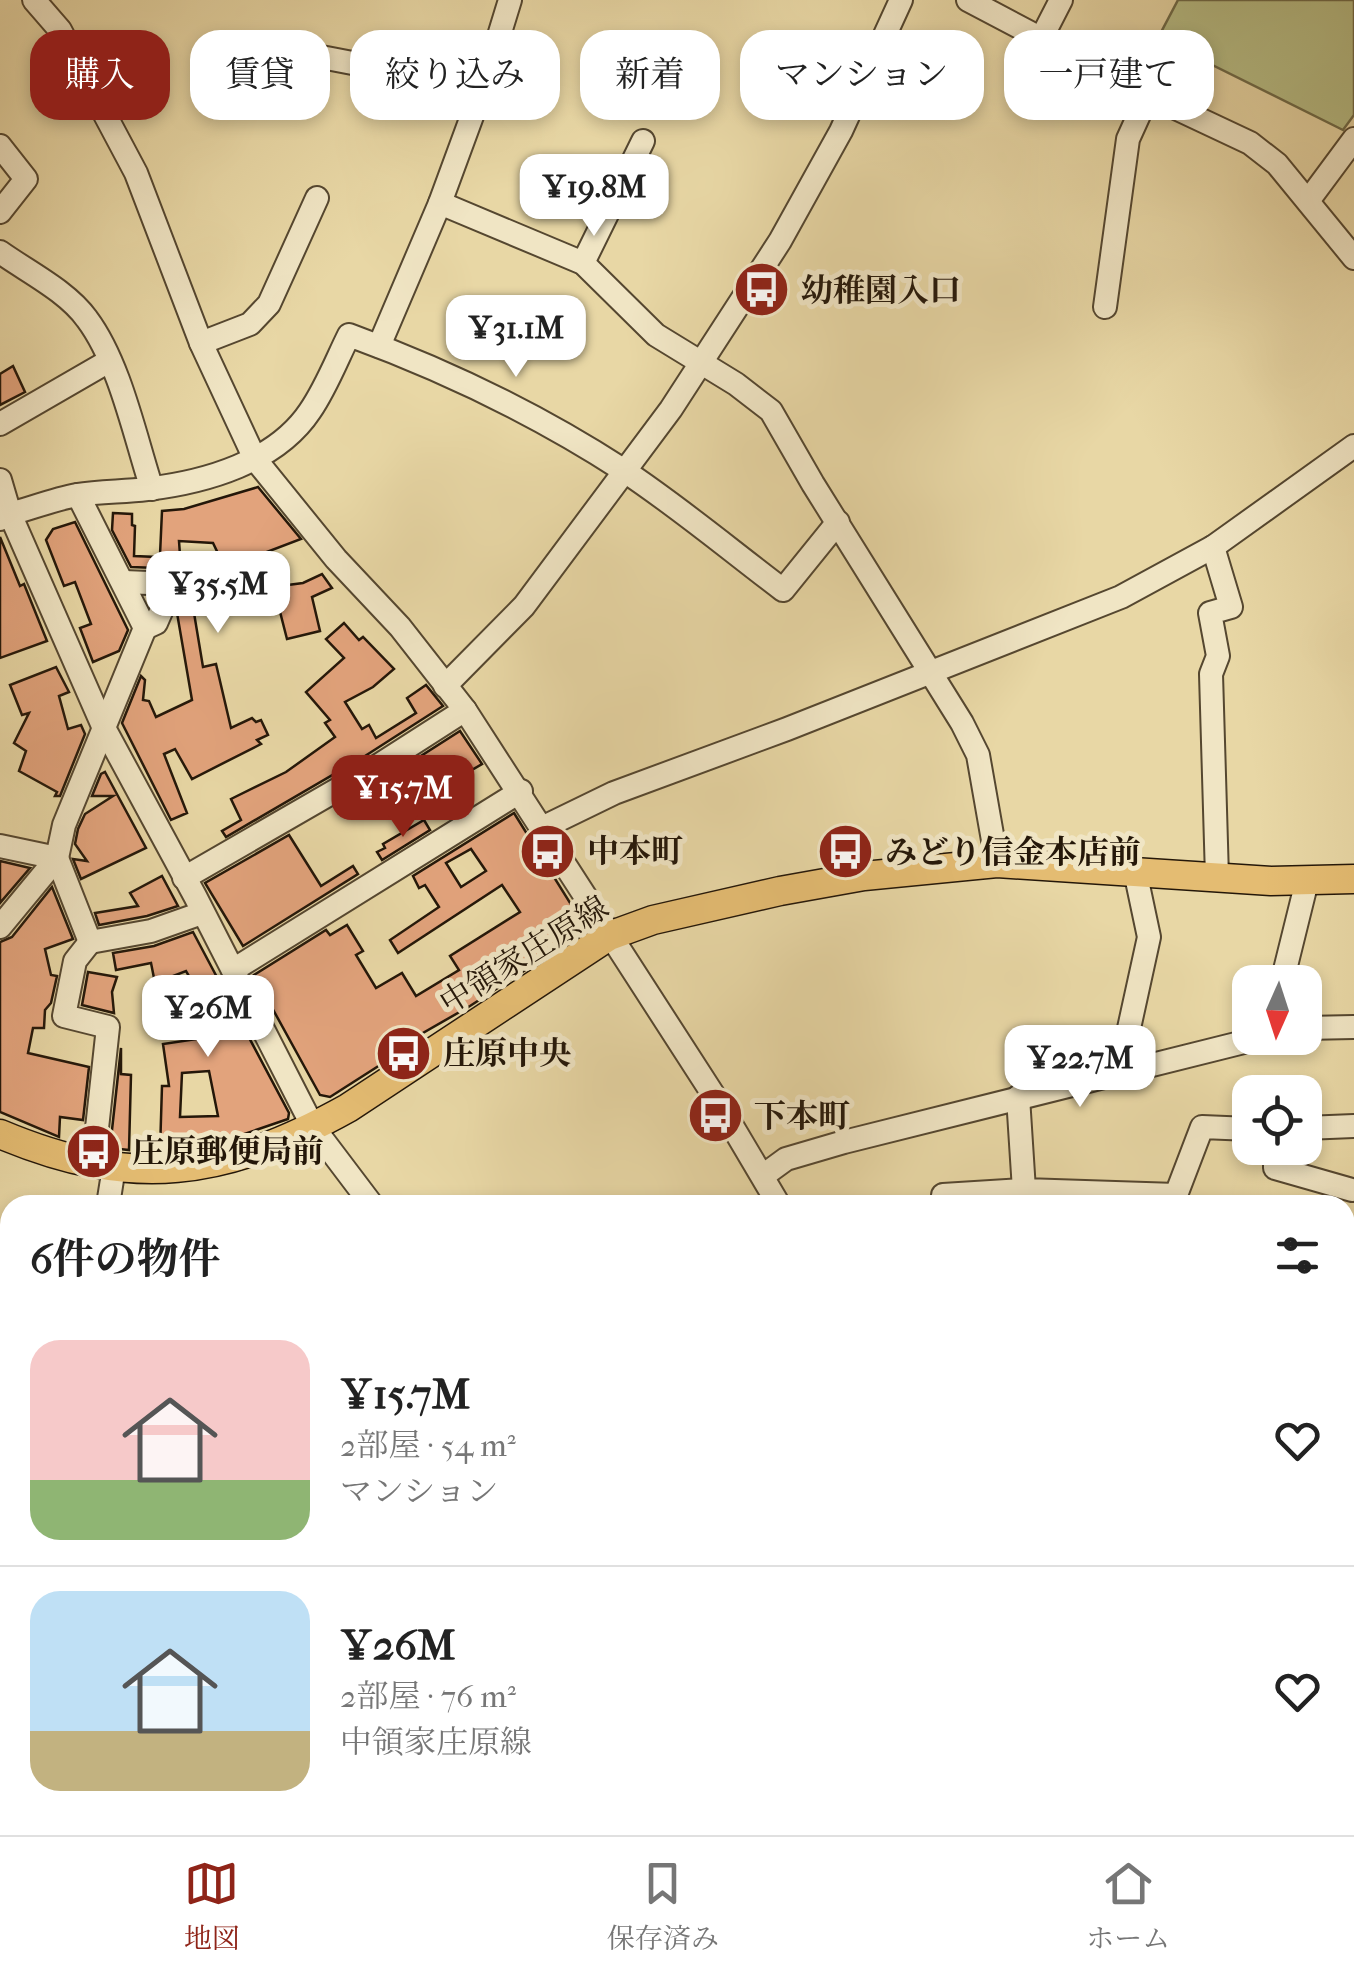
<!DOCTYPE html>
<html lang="ja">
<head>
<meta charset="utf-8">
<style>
  body { margin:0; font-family:"IM FELL French Canon","Noto Serif JP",serif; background:#f2f2f2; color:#222; height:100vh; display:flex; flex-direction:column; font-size:38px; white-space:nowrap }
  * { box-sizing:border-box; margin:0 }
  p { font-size:32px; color:#767676 }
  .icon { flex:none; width:55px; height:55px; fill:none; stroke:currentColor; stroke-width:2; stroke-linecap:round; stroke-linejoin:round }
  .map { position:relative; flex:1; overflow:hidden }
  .panel { position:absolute; left:0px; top:1195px; width:1355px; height:640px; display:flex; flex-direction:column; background:#fff; border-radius:30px 30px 0 0; box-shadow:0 5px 15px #0003 }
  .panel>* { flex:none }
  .banner { position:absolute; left:30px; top:30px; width:1295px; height:90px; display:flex; gap:20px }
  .needle { width:65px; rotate:183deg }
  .buttons { position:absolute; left:1232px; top:965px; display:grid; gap:20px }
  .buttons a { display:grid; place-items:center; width:90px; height:90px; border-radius:20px; background:#fff; box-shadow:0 5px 15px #0003; font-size:50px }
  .price { position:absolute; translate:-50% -85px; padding:0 22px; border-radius:20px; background:#fff; color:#222; font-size:32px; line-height:65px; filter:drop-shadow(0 2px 5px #0008) }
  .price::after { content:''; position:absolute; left:50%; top:60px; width:30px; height:22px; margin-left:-15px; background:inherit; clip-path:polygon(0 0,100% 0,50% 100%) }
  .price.current { background:#8f2418; color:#fff }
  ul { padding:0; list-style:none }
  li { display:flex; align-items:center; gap:30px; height:250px; padding:0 30px }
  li+li { border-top:2px solid #e0e0e0 }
  li span { display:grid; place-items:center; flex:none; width:280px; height:200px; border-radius:30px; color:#555 }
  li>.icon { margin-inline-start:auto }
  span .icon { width:120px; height:120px; fill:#fffc; stroke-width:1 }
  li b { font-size:42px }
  h2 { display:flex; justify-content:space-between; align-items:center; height:120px; padding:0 30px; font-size:42px }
  .chip { padding:0 35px; border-radius:30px; background:#fff; box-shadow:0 5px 15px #0003; font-size:35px; line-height:90px }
  .chip.current { background:#8f2418; color:#fff }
  .dock { display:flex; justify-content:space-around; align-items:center; height:140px; border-top:2px solid #e0e0e0; background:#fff; font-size:28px; color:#767676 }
  .dock a { display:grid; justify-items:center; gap:5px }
  .dock .current { color:#8f2418 }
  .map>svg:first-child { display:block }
</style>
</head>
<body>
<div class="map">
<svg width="1354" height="1835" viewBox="0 0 1354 1835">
  <rect width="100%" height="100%" fill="#e8d7a5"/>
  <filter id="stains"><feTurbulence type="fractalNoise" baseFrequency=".002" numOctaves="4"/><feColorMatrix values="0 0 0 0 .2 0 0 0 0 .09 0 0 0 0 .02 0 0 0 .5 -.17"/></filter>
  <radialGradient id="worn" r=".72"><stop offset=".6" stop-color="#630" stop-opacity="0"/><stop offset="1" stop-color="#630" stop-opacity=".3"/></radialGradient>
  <polygon fill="#b7be86" stroke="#6e6a48" stroke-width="2.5" points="1178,0 1354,0 1354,115 1343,130 1158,38"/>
  <g fill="#e2a37c" stroke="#241709" stroke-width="2.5" fill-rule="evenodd">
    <polygon points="13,366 25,392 0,405 0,374"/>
    <polygon points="258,487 301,539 264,553 272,587 303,583 322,574 332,588 312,597 320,631 287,639 278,604 242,611 194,613 203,667 216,664 231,728 252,718 256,722 261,720 268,735 257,740 261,744 192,779 175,749 164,754 187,813 171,820 122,723 141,676 145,680 143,700 149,701 156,717 192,700 177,613 185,594 207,593 208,583 222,583 216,570 224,566 213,543 179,541 180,555 160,555 162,511 184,509"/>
    <polygon points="113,513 132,514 132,525 135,526 134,556 157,557 157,568 131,567 112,530"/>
    <polygon points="75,522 128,630 119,651 93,662 80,628 91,624 75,582 64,586 46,540 53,529"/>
    <polygon points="0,537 20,586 24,584 47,641 0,658"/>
    <polygon points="344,623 359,640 363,637 394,669 373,687 345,702 362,729 369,725 376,738 416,713 407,698 426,685 443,706 365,756 226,837 222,831 241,820 231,799 286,772 335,737 325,723 330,720 306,692 344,658 326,639"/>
    <polygon points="56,667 69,692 59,696 68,729 81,725 85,734 60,796 55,796 57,792 19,771 26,751 14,743 29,713 22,715 10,685"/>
    <polygon points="460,731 482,764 408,807 388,777"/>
    <polygon points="105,772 146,848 81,879 73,859 87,861 75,844 78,829 85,814 113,796 92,796 101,774"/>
    <path d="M514 813 587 930 470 1006 416 1037V1042L330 1097 320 1095 254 975 326 930 330 935 347 925 363 951 356 955 376 988 402 973 416 996 459 970 450 956 520 912 502 885 398 953 390 940 439 907 425 885 419 888 413 876ZM471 849 486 871 461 887 446 863Z"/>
    <polygon points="424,820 430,830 382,860 377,852 385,848 383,844"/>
    <polygon points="289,835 321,886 353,866 358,874 243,946 205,883"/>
    <polygon points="0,861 30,868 0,903"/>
    <polygon points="162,876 178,906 147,916 99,925 95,913 138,906 130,893"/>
    <polygon points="52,887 73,939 45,949 51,975 57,976 51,1003 45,1010 44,1028 33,1028 28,1053 89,1067 83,1120 60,1117 59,1137 0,1112 0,942 12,937"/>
    <path d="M193 932 289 1113 288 1119 215 1144 160 1151 162 1086H169L163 1044 223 1035 186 971 155 983 151 963 116 970 113 953 154 946ZM209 1071 218 1116 180 1117 182 1073Z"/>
    <polygon points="88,972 117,977 112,992 114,1013 82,1005"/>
    <polygon points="121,1048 121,1074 131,1075 129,1150 110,1148"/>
  </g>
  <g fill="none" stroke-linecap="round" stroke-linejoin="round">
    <defs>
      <g id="minor">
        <polyline points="34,0 60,30 136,173 201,343 255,459 336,559 400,627 465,710 718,1102 779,1205"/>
        <polyline points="968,0 1148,95 1250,143 1277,164 1354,258"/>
        <polyline points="1041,39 1061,0"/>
        <polyline points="316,56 368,66 397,56 486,78"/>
        <polyline points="0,146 26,179 0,212"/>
        <polyline points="1308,201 1354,139"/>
        <polyline points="440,203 583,263 656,335 736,384 771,411 813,484 962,723 978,755 997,863"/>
        <path d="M0 252C28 272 67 291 87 319 120 363 135 437 152 489"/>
        <polyline points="583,263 643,141"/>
        <polyline points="1105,307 1128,139 1148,95"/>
        <polyline points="201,343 250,324 269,304 317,198"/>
        <polyline points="379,346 440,203 486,78 510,0"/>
        <polyline points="0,424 109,361"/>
        <path d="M0 480 10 514C32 508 55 499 77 495 100 491 124 492 147 489 206 482 276 462 310 411 326 388 337 359 349 335 445 370 538 415 623 470 679 507 730 550 783 590L838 522"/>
        <polyline points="0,519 10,514 103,726 195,896 313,1127 372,1205"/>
        <polyline points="1213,547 1231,607 1210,613 1218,656 1211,674 1217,877"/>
        <polyline points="124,582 173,584 156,623 145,628"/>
        <polyline points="445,686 524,606 671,409 780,241 841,131 901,0"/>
        <polyline points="542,828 614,793 787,729 1121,597 1213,547 1354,446"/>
        <polyline points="0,846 57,858 90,942 151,931 202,913"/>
        <polyline points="184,878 373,769 465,710"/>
        <polyline points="0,927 57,858 64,825 145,628 78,495"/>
        <polyline points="90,942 75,961 64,1016 108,1027 93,1165"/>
        <polyline points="233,970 521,791"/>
        <polyline points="1282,982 1307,881"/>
        <polyline points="1305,1028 1354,1027"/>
        <polyline points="1131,1071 1126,1042 1149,937 1135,871"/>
        <polyline points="1018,1097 1024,1190 1176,1195 1202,1127 1250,1129"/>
        <polyline points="1305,1128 1354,1126"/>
        <polyline points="1275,1148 1275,1168 1352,1190"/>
        <polyline points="764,1175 786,1159 844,1142 1260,1038"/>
        <polyline points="108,1205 114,1167"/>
        <polyline points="943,1205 943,1195 1024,1190"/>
        <polyline points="0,1584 10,1583"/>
        <polyline points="0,1663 10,1666"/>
        <polyline points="0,1713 10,1712"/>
        <polyline points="1155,1825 1189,1835"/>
        <polyline points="443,1835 448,1825"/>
        <polyline points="943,1835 944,1825"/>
      </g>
      <path id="major" d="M0 1134C133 1190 224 1177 348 1108L609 936 653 920 780 891 864 876 997 863 1271 881 1354 879"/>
    </defs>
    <use href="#minor" stroke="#554730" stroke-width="26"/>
    <use href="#major" stroke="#241709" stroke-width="31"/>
    <use href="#minor" stroke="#f0e5c4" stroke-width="22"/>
    <use href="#major" stroke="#e4bc72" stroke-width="28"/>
    <g stroke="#241709" stroke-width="5" stroke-dasharray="18 18" stroke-linecap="butt">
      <polyline points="1345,1591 1354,1588"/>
      <polyline points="0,1785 10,1783"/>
      <polyline points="0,1818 10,1817"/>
    </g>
  </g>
  <defs>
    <symbol id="bus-disc" viewBox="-11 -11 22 22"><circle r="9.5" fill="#8f2418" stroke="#f0e5c4"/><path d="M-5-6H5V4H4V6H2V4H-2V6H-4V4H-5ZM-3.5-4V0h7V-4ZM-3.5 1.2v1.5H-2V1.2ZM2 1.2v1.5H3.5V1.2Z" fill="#fff"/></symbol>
  </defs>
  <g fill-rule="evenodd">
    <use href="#bus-disc" x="730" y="258" width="63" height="63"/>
    <use href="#bus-disc" x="516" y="820" width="63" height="63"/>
    <use href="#bus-disc" x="814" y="820" width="63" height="63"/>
    <use href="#bus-disc" x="372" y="1022" width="63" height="63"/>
    <use href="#bus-disc" x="684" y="1084" width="63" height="63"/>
    <use href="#bus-disc" x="62" y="1120" width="63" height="63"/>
  </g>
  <g text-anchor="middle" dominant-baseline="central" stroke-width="10" stroke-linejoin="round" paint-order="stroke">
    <g font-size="32" font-weight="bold" fill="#241709" stroke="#f0e5c4" text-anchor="start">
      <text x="801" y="290">幼稚園入口</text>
      <text x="587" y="851">中本町</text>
      <text x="885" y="852">みどり信金本店前</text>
      <text x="443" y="1053">庄原中央</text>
      <text x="754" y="1116">下本町</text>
      <text x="132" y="1151">庄原郵便局前</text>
    </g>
    <g font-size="32" fill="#241709" stroke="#f0e5c4">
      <text transform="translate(524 955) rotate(-32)">中領家庄原線</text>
    </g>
  </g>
  <rect width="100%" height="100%" filter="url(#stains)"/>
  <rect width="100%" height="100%" fill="url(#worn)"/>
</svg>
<div class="buttons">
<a><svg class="needle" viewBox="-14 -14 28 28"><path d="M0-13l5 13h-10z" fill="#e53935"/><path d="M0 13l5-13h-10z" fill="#767676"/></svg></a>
<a><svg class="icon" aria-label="locate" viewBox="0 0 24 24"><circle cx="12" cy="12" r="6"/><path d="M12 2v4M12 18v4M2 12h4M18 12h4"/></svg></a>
</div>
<b class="price" style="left:594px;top:239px">¥19.8M</b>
<b class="price" style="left:516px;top:380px">¥31.1M</b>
<b class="price" style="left:218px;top:636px">¥35.5M</b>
<b class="price current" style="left:403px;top:840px">¥15.7M</b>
<b class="price" style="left:208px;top:1060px">¥26M</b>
<b class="price" style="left:1080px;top:1110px">¥22.7M</b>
<div class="banner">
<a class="chip current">購入</a>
<a class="chip">賃貸</a>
<a class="chip">絞り込み</a>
<a class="chip">新着</a>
<a class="chip">マンション</a>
<a class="chip">一戸建て</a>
</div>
<section class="panel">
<h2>6件の物件<svg class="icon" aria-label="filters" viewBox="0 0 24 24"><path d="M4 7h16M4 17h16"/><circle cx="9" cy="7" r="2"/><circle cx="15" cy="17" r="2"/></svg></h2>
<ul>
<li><span style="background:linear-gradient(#f6c9c9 70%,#8fb573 0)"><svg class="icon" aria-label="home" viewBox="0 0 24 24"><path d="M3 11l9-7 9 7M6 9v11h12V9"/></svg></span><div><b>¥15.7M</b><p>2部屋 · 54 m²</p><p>マンション</p></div><svg class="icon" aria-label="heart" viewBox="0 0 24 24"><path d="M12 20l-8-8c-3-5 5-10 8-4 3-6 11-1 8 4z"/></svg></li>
<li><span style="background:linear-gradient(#bfe0f5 70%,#c2b280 0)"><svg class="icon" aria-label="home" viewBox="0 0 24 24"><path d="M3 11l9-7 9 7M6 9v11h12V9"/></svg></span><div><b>¥26M</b><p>2部屋 · 76 m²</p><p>中領家庄原線</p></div><svg class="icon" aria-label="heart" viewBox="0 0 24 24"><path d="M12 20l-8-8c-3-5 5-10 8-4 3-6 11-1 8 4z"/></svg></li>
</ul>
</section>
</div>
<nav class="dock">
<a class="current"><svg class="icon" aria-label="map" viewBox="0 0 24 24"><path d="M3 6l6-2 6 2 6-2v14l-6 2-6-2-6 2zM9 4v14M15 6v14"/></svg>地図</a>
<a><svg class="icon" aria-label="saved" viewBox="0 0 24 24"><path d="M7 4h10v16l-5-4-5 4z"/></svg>保存済み</a>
<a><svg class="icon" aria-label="home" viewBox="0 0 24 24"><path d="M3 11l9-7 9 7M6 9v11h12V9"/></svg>ホーム</a>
</nav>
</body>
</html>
